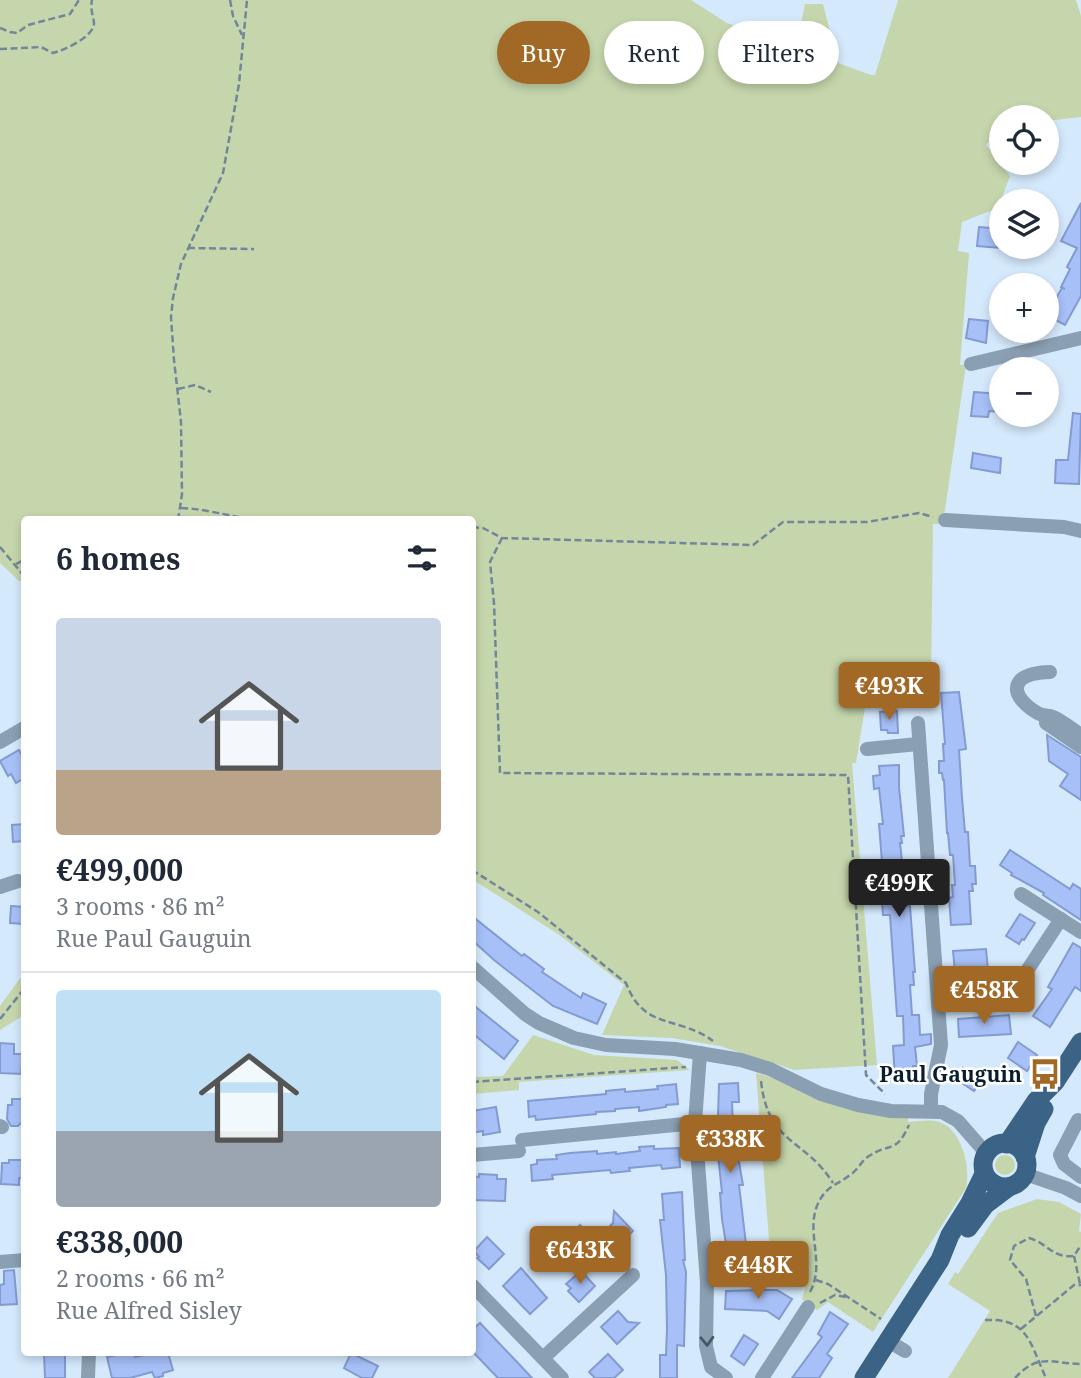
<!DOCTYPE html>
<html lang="en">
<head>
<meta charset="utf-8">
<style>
  body { margin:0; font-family:"Noto Serif",serif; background:#f2f2f3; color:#1f2937; height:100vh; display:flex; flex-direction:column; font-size:26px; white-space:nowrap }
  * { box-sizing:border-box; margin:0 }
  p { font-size:23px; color:#747a83 }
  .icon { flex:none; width:38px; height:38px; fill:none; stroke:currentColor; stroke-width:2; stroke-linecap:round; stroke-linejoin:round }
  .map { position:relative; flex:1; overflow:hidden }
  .details { position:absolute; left:21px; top:516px; width:455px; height:840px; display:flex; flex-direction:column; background:#fff; border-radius:7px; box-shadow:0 4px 10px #0003 }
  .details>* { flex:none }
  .top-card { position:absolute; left:497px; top:21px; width:478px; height:63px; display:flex; gap:14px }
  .controls { position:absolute; left:989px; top:105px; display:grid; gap:14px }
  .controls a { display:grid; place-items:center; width:70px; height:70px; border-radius:50%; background:#fff; box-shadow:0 4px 10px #0003; font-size:35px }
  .price { position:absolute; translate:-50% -60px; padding:0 16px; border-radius:7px; background:#a16826; color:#fff; font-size:23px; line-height:46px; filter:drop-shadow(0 2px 4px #0008) }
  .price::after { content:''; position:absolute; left:50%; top:42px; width:21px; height:16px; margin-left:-10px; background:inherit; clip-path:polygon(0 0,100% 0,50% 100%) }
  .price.on { background:#222; color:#fff }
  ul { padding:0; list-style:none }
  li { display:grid; align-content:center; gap:14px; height:371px; padding:0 35px }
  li+li { border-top:2px solid #e0e1e3 }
  li span { display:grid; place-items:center; height:217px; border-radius:7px; color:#555 }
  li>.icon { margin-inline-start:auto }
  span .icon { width:126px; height:126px; fill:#fffc; stroke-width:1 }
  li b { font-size:30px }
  h2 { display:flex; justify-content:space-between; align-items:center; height:84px; padding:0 35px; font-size:30px }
  .chip { padding:0 24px; border-radius:32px; background:#fff; box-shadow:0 4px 10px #0003; font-size:24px; line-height:63px }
  .chip.on { background:#a16826; color:#fff }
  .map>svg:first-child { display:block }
</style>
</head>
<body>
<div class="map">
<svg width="1081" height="1378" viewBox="0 0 1081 1378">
  <rect width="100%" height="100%" fill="#d5e9fc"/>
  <g fill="#c5d6ac">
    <polygon points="0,0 691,0 727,23 796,48 805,4 823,4 838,63 871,75 875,75 898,0 1076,0 1081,16 1081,117 1047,121 1046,117 1030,117 1021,110 1013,117 1001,117 1001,127 986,145 1010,176 998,208 962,222 958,251 969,253 960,365 966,365 943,524 933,524 931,684 867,695 856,763 852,763 877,1065 794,1070 720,1046 672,1038 602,1035 624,985 558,934 475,881 473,883 472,520 24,520 24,582 19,581 0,563"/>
    <polygon points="24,973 24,1015 0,1030 0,1006"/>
    <polygon points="533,1035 594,1055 677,1060 690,1070 519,1082 519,1090 473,1094 473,1077 503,1076"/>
    <path d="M756 1073C776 1077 793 1089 812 1097 843 1110 874 1116 908 1118V1122C919 1121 932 1119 942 1123 962 1132 971 1168 966 1188L873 1332 828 1302 817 1310 802 1299 805 1288 771 1266Z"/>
    <circle cx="1005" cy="1165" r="10"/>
    <polygon points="1037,1199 1059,1202 1081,1214 1079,1231 1081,1232 1081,1378 948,1378 990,1311 948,1284 955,1272 958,1274 998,1213"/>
  </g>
  <g fill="#a7c0f7" stroke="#839bd0" stroke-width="2">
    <polygon points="1081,203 1081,296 1065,325 1046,315 1062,288 1065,289 1061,287 1070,269 1067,267 1077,248 1061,241"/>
    <polygon points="979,227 1001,229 1001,248 977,246"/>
    <polygon points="969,319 988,321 986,343 966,338"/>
    <polygon points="974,392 1000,394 999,412 989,411 988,417 971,416"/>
    <polygon points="1073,413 1081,414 1079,484 1055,483 1056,460 1068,460"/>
    <polygon points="973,453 1001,458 1000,473 971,468"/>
    <polygon points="959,692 966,749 959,750 962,798 965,832 968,832 970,866 975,866 976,884 972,884 973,891 969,891 971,924 951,925 949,898 953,897 952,885 955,885 953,855 950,855 948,833 947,833 944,780 943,780 942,773 939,773 939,761 944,761 943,744 945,744 941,693"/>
    <polygon points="897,711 898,733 888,733 887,730 881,730 880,712"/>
    <polygon points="1047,735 1081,757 1081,800 1060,786 1068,774 1049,761"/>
    <polygon points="19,750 24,759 24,778 16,783 11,774 8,776 0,761"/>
    <polygon points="899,765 899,787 904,836 901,836 902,843 900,843 907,906 910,906 915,972 913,972 914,985 910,985 912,1015 919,1015 920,1035 931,1034 931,1044 915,1047 917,1066 913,1066 914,1077 895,1079 893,1046 904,1045 903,1016 897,1016 890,915 883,915 882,901 885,900 879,824 883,824 879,788 874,789 873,776 880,775 879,766"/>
    <polygon points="24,824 24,841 13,842 12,825"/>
    <polygon points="1010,850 1070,889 1073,884 1081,889 1081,920 1043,895 1044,893 1011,875 1012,873 1000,865"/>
    <polygon points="11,906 24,907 24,924 10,923"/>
    <polygon points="1020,914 1035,923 1024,940 1022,939 1019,944 1006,936"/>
    <polygon points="472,916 522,956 524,954 544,969 542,972 581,998 583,993 606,1004 597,1024 553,1006 494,960 472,940"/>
    <polygon points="1073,943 1081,948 1081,991 1075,987 1050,1027 1033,1016 1052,989 1048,987"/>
    <polygon points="986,949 988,970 976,970 976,975 962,975 961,971 955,972 953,951"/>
    <polygon points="472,1004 518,1041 504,1059 472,1033"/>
    <polygon points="1009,1015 1011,1034 959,1037 958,1019"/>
    <polygon points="1018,1042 1037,1055 1027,1071 1008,1058"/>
    <polygon points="0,1043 14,1044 14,1054 23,1054 21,1074 0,1073"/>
    <polygon points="963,1068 981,1080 974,1091 956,1079"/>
    <polygon points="738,1083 739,1102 732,1102 733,1129 743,1185 739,1185 748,1261 729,1263 722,1219 720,1193 722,1193 714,1116 718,1116 719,1084"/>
    <polygon points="676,1084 678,1104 666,1105 666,1107 639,1111 639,1107 615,1109 615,1111 596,1112 596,1114 536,1120 535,1116 529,1117 528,1101 606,1094 606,1091 625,1089 625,1092 658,1089 657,1086"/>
    <polygon points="12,1099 24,1099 24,1120 18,1126 11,1126 7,1119 8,1105 12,1105"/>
    <polygon points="496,1107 500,1132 483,1135 483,1131 472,1133 472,1111"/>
    <polygon points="654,1146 654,1149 679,1148 680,1167 662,1169 661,1165 629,1168 630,1171 611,1173 610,1170 552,1175 553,1179 532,1181 531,1165 537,1164 537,1160 557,1159 556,1155 570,1153 597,1151 597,1154 616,1152 616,1154 640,1151 639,1147"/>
    <polygon points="9,1160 24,1160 23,1178 19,1178 19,1185 1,1184 2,1163 9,1163"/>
    <polygon points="479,1174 497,1175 497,1179 506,1179 505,1201 472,1200 472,1176 479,1177"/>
    <polygon points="682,1192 685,1260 683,1260 686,1272 684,1346 677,1345 677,1378 660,1378 660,1355 666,1355 667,1329 666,1275 660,1220 664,1220 662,1194"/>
    <polygon points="614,1211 633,1231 627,1237 629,1239 618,1250 602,1234 613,1223"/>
    <polygon points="580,1225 598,1244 578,1263 560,1244"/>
    <polygon points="487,1237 504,1254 489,1269 477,1258 479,1257 474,1251"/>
    <polygon points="521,1268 547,1298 530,1314 503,1286"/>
    <polygon points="14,1270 17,1304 0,1305 0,1285 4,1284 4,1271"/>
    <polygon points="581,1271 595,1286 579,1302 568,1291 571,1288 566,1284"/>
    <polygon points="762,1290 777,1290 792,1299 779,1319 767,1311 725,1309 726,1291"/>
    <polygon points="618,1311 628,1322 639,1323 617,1344 601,1327"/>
    <polygon points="830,1312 848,1324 827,1354 832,1358 819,1378 792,1378 822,1337 818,1334"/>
    <polygon points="480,1323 517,1362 532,1378 498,1378 472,1351 472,1330"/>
    <polygon points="744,1335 758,1344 744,1365 731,1356"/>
    <polygon points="44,1353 65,1353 65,1378 45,1378"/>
    <polygon points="126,1353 134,1353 135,1357 154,1353 168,1353 173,1370 163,1373 163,1376 155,1378 152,1372 130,1378 112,1378 107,1357"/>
    <polygon points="351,1353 378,1366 372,1378 362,1378 344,1368"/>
    <polygon points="608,1354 623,1370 614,1378 595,1378 589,1372"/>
  </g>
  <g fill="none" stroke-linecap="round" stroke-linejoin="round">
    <g stroke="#728699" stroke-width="2.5" stroke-dasharray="7 3.5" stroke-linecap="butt">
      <polyline points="230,0 233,16 242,35"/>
      <polyline points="0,28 10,32 17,33 28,25 70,14 79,0"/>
      <path d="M0 49 41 47 53 53C64 50 94 37 94 23 93 14 90 10 92 0"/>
      <polyline points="188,248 254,249"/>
      <polyline points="178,389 195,385 211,392"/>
      <path d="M181 508C211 509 235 519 266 520"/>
      <polyline points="178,520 182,494 181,422 174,360 171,317 173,298 181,264 223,173 239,84 247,0"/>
      <polyline points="472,527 483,528 502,538 753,545 783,522 867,522 919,513 933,517"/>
      <polyline points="502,538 490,562 494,603 500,773 848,775 866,1075 885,1094"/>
      <polyline points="0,547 24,576"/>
      <polyline points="16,564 24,560"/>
      <path d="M472 870 538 912 626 983C644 1031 678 1015 713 1041"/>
      <polyline points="0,1019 24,989"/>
      <path d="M761 1081C768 1145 805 1138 833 1183"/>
      <polyline points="472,1082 686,1067"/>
      <polyline points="1074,1256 1080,1284"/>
      <polyline points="816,1280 828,1284 881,1319"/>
      <path d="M810 1292C827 1262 802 1228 821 1198 829 1185 839 1184 850 1175 858 1170 861 1161 869 1156 891 1142 896 1154 909 1125"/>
      <polyline points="820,1303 835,1295 846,1297"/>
      <path d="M1036 1316 1026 1279 1010 1260 1014 1246 1029 1238C1048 1243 1051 1258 1074 1256L1081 1245"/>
      <path d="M985 1320C1029 1318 1030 1344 1046 1378"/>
      <polyline points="1021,1329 1074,1285 1081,1285"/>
      <path d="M1015 1378C1038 1353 1050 1363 1081 1364"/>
    </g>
    <g stroke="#8a9fb2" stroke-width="14">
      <polyline points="971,364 1081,338"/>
      <polyline points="945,520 1064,527 1081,531"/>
      <path d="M1050 672C1041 672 1024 674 1019 682 1010 695 1032 711 1042 715 1045 716 1049 715 1053 717 1062 721 1072 729 1081 735"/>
      <polyline points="918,723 941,1045 931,1094 931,1111"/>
      <polyline points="1046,723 1081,747"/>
      <polyline points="0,742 24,728"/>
      <polyline points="867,749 918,744"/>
      <polyline points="0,887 18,881"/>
      <polyline points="1021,894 1081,932"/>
      <polyline points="472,967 525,1014 539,1023 574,1038 606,1045 675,1049 741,1060 770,1069 821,1094 858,1105 891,1111 942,1112 958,1121 986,1153"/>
      <polyline points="938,998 1010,990 1017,986 1061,919"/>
      <polyline points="700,1053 695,1123 707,1282 706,1346 711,1367 726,1378"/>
      <polyline points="1081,1122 1078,1120 1060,1155 1064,1164 1081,1177"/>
      <polyline points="0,1126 2,1127"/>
      <polyline points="522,1140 695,1123"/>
      <polyline points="472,1155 519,1151"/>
      <polyline points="1025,1174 1066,1188 1081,1196"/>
      <polyline points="0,1262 24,1260"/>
      <polyline points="472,1285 562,1378"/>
      <polyline points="888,1341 905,1351"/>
      <polyline points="543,1358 633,1275"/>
      <polyline points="88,1378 89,1353"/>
      <polyline points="762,1378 808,1307"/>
    </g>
    <g stroke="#3b6385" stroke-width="19">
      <circle cx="1005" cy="1165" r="22"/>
      <polyline points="1007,1144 1036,1101 1055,1082 1081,1042"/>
      <polyline points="1025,1157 1036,1123 1044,1109"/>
      <polyline points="968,1228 985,1205 1009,1187"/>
      <polyline points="864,1378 940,1260 950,1235 970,1203 984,1174"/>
    </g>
  </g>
  <defs><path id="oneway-chevron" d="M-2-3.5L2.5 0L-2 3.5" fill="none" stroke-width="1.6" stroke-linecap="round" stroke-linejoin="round" transform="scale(1.75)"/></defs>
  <use stroke="#435869" href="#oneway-chevron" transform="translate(707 1341) rotate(88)"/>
  <defs>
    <symbol id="bus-bare" viewBox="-9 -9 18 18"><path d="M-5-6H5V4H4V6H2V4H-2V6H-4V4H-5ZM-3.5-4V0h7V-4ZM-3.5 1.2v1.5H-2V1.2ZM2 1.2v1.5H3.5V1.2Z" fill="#a16826" stroke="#fff" stroke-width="2.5" paint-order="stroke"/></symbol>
  </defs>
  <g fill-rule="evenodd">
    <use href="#bus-bare" x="1023" y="1052" width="44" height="44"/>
  </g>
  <g text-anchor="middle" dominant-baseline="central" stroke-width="5" stroke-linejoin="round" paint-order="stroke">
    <g font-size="21" font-weight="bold" fill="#091d2e" stroke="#fff" text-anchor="end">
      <text x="1022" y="1074">Paul Gauguin</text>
    </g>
  </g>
</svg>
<div class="controls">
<a><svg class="icon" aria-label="locate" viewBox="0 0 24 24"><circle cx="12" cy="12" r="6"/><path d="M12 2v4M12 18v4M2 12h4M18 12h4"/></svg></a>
<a><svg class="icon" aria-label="layers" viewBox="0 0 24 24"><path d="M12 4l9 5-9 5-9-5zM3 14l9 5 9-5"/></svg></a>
<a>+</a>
<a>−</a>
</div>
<b class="price" style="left:889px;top:722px">€493K</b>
<b class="price on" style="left:899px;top:919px">€499K</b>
<b class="price" style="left:984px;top:1026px">€458K</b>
<b class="price" style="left:730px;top:1175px">€338K</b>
<b class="price" style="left:580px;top:1286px">€643K</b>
<b class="price" style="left:758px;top:1301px">€448K</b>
<div class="top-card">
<a class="chip on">Buy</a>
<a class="chip">Rent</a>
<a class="chip">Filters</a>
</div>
<section class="details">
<h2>6 homes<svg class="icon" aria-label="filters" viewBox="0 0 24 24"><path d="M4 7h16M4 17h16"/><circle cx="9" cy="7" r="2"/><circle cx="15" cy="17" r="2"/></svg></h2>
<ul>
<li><span style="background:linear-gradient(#c9d6e8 70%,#b9a48a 0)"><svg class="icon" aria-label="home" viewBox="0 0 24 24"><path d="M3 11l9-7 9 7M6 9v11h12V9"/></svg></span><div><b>€499,000</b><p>3 rooms · 86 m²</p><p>Rue Paul Gauguin</p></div></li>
<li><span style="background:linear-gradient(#bfe0f5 65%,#9aa5b1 0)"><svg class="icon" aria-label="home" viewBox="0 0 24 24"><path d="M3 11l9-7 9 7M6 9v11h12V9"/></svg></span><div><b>€338,000</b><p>2 rooms · 66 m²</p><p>Rue Alfred Sisley</p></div></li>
</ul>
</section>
</div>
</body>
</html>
